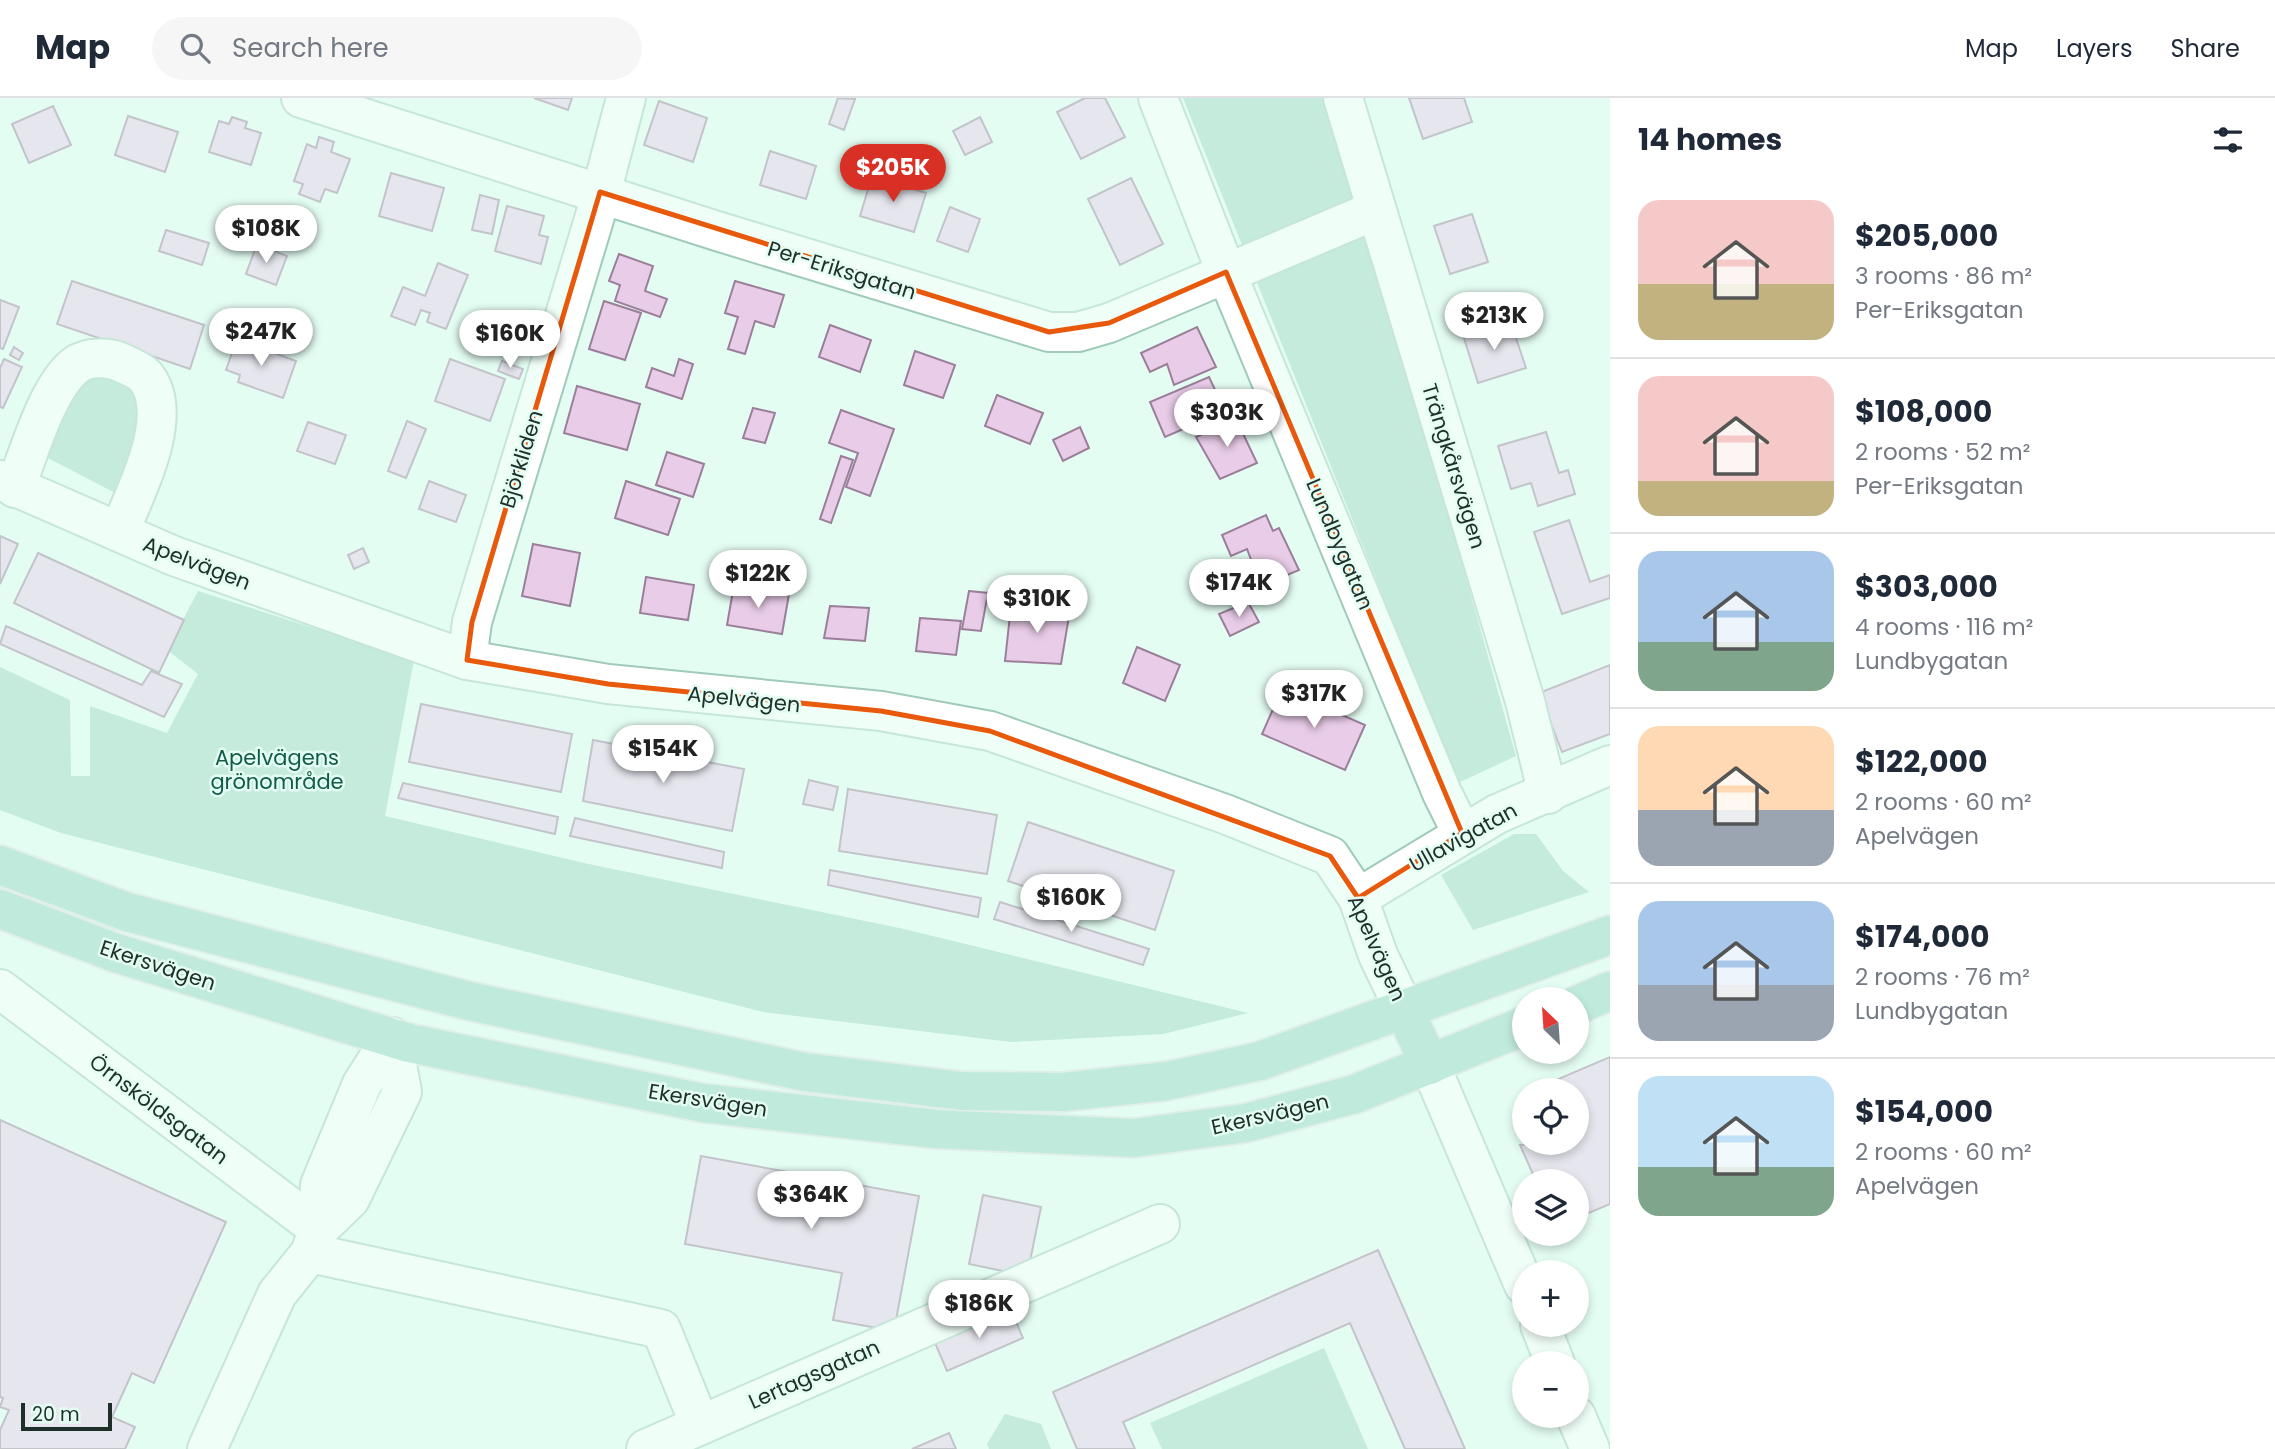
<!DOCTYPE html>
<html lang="en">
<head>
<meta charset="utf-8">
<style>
  body { margin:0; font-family:Poppins,sans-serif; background:#f6f6f7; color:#1f2937; height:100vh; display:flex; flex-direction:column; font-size:26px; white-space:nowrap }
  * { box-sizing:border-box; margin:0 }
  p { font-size:23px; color:#747a83 }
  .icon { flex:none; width:38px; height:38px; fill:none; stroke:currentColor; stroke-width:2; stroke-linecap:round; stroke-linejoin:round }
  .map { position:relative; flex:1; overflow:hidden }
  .panel { display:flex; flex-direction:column; background:#fff; width:665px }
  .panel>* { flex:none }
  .needle { width:46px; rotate:335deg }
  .fabs { position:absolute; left:1512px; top:889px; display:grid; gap:14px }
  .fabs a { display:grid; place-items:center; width:77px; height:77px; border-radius:50%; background:#fff; box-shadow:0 4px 10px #0003; font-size:35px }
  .scale { position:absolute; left:21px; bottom:18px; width:91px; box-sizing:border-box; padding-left:7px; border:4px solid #1e2f29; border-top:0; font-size:19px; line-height:24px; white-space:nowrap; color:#1e2f29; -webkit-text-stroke:5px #e4fdf3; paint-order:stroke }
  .price { position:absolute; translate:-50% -60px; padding:0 16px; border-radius:24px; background:#fff; color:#222; font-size:23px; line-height:46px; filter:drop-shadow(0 2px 4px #0008) }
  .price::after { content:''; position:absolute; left:50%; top:42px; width:21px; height:16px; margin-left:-10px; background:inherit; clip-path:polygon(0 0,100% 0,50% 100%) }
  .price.on { background:#d93025; color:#fff }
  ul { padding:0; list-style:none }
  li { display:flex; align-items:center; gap:21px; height:175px; padding:0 28px }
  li+li { border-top:2px solid #e0e1e3 }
  li span { display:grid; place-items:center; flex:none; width:196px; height:140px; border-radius:21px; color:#555 }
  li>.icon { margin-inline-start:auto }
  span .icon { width:84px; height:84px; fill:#fffc; stroke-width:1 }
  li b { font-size:30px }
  h2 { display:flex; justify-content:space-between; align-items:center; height:84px; padding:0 28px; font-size:30px }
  header { display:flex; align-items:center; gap:42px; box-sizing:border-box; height:98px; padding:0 35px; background:#fff; border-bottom:2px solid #e0e1e3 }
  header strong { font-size:33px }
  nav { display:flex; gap:38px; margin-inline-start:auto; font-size:24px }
  .search { width:490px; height:63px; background:#f6f6f7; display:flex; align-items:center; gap:18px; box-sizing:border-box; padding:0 24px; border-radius:38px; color:#747a83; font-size:26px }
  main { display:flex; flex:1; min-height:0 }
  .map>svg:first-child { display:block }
</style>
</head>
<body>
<header>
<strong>Map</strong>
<div class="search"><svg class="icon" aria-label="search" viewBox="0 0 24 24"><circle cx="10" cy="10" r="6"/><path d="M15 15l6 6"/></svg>Search here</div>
<nav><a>Map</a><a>Layers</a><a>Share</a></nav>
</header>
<main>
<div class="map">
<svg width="1610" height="1351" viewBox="0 0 1610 1351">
  <rect width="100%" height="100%" fill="#e4fdf3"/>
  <g fill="#9dd4bf">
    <polygon points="1183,0 1324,0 1343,41 1516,658 1458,685"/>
    <polygon points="112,269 147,299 123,399 40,356 70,282"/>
    <polygon points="198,493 414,562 385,718 584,765 904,831 1248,915 1163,936 1011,944 763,914 61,735 0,712 0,569 70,602 71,678 90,678 90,608 167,635 198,576 167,552"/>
    <polygon points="1514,736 1536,736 1563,773 1589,794 1473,832 1441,777"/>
    <polygon points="1324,1250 1368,1351 1162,1351 1150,1325"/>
    <polygon points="1005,1316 1041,1326 1051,1351 989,1351 987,1346"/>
  </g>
  <g fill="#e9cce8" stroke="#9b7f99" stroke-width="2">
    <polygon points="534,0 572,0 568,12"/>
    <polygon points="838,0 855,1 844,32 829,26"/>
    <polygon points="1085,0 1105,0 1125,39 1081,61 1057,14"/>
    <polygon points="1409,0 1464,0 1472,24 1423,41"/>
    <polygon points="659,3 707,20 693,64 644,47"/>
    <polygon points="53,8 71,47 29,65 12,26"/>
    <polygon points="128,18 178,34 165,74 115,57"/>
    <polygon points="232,19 247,24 245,30 261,35 251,67 209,54 219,23 229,26"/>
    <polygon points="980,19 992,44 965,57 953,33"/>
    <polygon points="319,39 334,44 331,54 350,61 337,95 325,91 320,104 299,96 303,86 294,83 307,46 316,50"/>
    <polygon points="770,53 816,68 806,101 760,87"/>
    <polygon points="391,75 444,90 432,133 379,118"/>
    <polygon points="872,78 926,95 914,134 860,118"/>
    <polygon points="1131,80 1163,146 1120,167 1088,101"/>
    <polygon points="480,97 499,102 492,136 472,132"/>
    <polygon points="507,108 544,118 539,137 548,139 541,166 495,153"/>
    <polygon points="950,109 980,121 968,154 937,143"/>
    <polygon points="1472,116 1488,164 1450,176 1434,128"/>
    <polygon points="166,132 209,145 202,167 159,153"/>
    <polygon points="257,146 287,158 276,187 246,176"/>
    <polygon points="619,156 653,168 645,193 667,201 660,219 615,203 620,187 609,183"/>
    <polygon points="438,165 468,177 446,231 427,224 430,215 421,212 415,227 391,218 403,189 425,198"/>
    <polygon points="72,183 204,227 190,271 57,226"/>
    <polygon points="735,183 784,197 774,229 755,223 745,256 728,251 738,219 725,215"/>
    <polygon points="0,202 19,209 3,251 0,250"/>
    <polygon points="604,203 641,215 625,262 589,251"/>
    <polygon points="1510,222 1526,270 1478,285 1463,237"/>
    <polygon points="830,227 871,242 860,274 819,259"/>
    <polygon points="1197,229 1216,269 1174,287 1167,266 1150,274 1141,255"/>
    <polygon points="237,241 296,263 283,300 238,284 240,277 226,272"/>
    <polygon points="14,249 23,255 19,262 10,257"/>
    <polygon points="915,253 955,267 943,300 904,287"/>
    <polygon points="4,261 22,269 3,310 0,309 0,270"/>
    <polygon points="450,261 505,281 490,323 435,303"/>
    <polygon points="679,261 693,266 682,301 646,289 652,270 674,278"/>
    <polygon points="502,263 523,271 519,281 498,273"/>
    <polygon points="1209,279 1225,313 1165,339 1150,304"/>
    <polygon points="577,288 640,306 627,352 564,335"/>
    <polygon points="997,297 1043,315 1030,346 985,328"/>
    <polygon points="753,310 775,315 765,345 743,340"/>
    <polygon points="841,312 894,331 870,398 846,389 858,355 829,345"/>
    <polygon points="1236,321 1257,365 1220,381 1196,339"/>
    <polygon points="407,323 426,331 406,380 388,373"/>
    <polygon points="308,324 346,337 335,366 297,353"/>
    <polygon points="1080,329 1089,350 1063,363 1053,342"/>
    <polygon points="1546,334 1559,375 1568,372 1575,396 1538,408 1531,385 1511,391 1498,348"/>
    <polygon points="667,354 704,366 693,399 656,387"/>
    <polygon points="841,358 853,362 831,425 820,421"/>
    <polygon points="429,383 466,397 456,424 419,411"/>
    <polygon points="626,383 680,401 668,437 615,420"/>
    <polygon points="1266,417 1273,433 1279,430 1299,472 1261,488 1247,451 1231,458 1222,437"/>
    <polygon points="1569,422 1590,484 1610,477 1610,500 1562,516 1534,434"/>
    <polygon points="0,438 18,446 0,486"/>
    <polygon points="533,446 580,455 570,508 522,498"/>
    <polygon points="363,450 369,464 354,471 348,457"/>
    <polygon points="38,455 184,522 159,575 14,505"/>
    <polygon points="646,479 694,487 688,522 640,515"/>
    <polygon points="734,487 789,496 782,536 727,527"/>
    <polygon points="969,493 988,495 981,533 962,531"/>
    <polygon points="1248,504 1259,524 1230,538 1219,516"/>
    <polygon points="830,508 869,510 865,543 824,540"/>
    <polygon points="1011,508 1070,512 1061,566 1005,563"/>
    <polygon points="920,520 961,523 956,557 916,553"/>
    <polygon points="6,528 142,587 151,573 182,586 164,619 0,546"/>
    <polygon points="1137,549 1180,567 1165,603 1123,585"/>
    <polygon points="1610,567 1610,636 1562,654 1539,595"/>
    <polygon points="1282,591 1365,627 1345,672 1262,636"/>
    <polygon points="421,606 572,636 561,694 409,664"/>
    <polygon points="593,642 744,671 732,733 583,703"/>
    <polygon points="809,682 838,689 833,712 803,706"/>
    <polygon points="403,685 558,719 555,736 398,700"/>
    <polygon points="848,691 997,717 987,776 839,753"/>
    <polygon points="575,720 724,754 722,770 570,738"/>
    <polygon points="1028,724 1174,773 1155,832 1008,783"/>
    <polygon points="830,772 981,800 978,819 828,787"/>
    <polygon points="1000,804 1149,851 1143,867 994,821"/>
    <polygon points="1610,959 1610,1106 1577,1120 1577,1083 1536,1083 1520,1047 1577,1045 1577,992 1552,992 1549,985"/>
    <polygon points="0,1022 226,1124 154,1285 132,1275 112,1319 135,1329 125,1351 0,1351 0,1332 9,1312 0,1309 3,1300 0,1299"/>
    <polygon points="701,1058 919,1098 894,1233 833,1222 842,1175 685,1146"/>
    <polygon points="983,1097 1041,1109 1027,1178 969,1166"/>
    <polygon points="1378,1152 1465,1351 1405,1351 1350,1225 1123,1324 1135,1351 1077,1351 1053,1294"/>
    <polygon points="1011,1212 1023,1240 947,1273 935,1245"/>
    <polygon points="949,1335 956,1351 912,1351"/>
  </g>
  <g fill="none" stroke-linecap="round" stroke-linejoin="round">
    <defs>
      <g id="minor">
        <polyline points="301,0 717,133 1049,234 1078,234 1109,225 1376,112"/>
        <polyline points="1158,0 1226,174 1442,695 1462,735"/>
        <polyline points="1343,0 1525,603 1548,696"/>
        <polyline points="0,382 174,458 467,562 608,586 881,613 990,633 1225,716 1330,758 1358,800 1378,857 1404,911"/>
        <path d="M15 390C29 356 47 289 76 267 88 258 109 259 122 265 129 268 140 273 145 278 177 316 135 396 119 434"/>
        <polyline points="467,562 472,524 595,118 626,0"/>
        <polyline points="1358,800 1497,716 1610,667"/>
        <polyline points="0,891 319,1131"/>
        <polyline points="1430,967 1524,1187"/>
        <polyline points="319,1131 350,1101 402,994 392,939"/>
        <polyline points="310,1155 661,1231 700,1327"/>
        <polyline points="1540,1227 1555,1265"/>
        <polyline points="1576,1318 1590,1351"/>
        <polyline points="207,1351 277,1196 310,1155 319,1131 320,1087 362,986 392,939"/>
        <polyline points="646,1351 1160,1126"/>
      </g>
      <g id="major">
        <polyline points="0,767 127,814 469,903 805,974 962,993 1063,994 1167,983 1260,963 1610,837"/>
        <polyline points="0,811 116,855 409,945 703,1005 935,1031 1134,1040 1246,1025 1355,996 1524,928"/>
        <polyline points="1577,907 1610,893"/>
        <polyline points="1404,911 1430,967"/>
      </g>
    </defs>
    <use href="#minor" stroke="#a0caba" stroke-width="42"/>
    <use href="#major" stroke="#dbdedd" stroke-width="42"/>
    <use href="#minor" stroke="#fff" stroke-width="38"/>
    <use href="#major" stroke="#95d4c1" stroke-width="38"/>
  </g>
  <path d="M0 0H1610V1351H0ZM600 94 1049 234 1109 225 1226 174 1462 735 1358 800 1330 758 990 633 881 613 608 586 467 562 472 524Z" fill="#e4fdf3" fill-opacity=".55" fill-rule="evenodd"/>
  <path fill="none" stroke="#e8590c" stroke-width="5" stroke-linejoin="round" d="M600 94 1049 234 1109 225 1226 174 1462 735 1358 800 1330 758 990 633 881 613 608 586 467 562 472 524Z"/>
  <g text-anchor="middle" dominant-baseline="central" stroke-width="5" stroke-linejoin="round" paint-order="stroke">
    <g font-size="21" fill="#1e2f29" stroke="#e4fdf3">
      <text transform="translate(842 172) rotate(17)">Per-Eriksgatan</text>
      <text transform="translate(521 361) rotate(-73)">Björkliden</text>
      <text transform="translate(1454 368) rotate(73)">Trängkårsvägen</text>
      <text transform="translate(1340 446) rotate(67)">Lundbygatan</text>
      <text transform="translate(197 465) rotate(21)">Apelvägen</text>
      <text transform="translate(744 601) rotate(6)">Apelvägen</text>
      <text transform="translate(1463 739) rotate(-29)">Ullavigatan</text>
      <text transform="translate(1377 850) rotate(66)">Apelvägen</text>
      <text transform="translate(158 867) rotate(18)">Ekersvägen</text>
      <text transform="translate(708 1002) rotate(9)">Ekersvägen</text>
      <text transform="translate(159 1011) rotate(37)">Örnsköldsgatan</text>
      <text transform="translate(1270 1016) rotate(-13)">Ekersvägen</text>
      <text transform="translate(814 1276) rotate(-24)">Lertagsgatan</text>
    </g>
    <g font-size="21" fill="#115c48" stroke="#e4fdf3">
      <text x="277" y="659">Apelvägens<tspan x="277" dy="24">grönområde</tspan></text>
    </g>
  </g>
</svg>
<div class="fabs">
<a><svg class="needle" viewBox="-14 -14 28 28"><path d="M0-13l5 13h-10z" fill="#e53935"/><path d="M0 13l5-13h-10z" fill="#747a83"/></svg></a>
<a><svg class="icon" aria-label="locate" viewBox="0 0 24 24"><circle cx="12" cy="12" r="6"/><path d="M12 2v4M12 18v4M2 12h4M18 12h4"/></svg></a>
<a><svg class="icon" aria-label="layers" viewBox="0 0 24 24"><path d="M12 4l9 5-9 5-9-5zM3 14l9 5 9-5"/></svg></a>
<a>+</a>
<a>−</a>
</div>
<div class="scale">20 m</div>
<b class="price on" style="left:893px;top:106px">$205K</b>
<b class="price" style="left:266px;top:167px">$108K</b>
<b class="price" style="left:1494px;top:254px">$213K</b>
<b class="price" style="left:261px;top:270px">$247K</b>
<b class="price" style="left:510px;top:272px">$160K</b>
<b class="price" style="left:1227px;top:351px">$303K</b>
<b class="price" style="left:758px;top:512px">$122K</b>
<b class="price" style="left:1239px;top:521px">$174K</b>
<b class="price" style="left:1037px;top:537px">$310K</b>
<b class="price" style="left:1314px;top:632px">$317K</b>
<b class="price" style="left:663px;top:687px">$154K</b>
<b class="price" style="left:1071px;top:836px">$160K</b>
<b class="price" style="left:811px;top:1133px">$364K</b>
<b class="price" style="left:979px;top:1242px">$186K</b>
</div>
<section class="panel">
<h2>14 homes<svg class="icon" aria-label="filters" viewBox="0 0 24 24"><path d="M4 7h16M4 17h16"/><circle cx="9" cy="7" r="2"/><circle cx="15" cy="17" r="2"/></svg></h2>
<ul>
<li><span style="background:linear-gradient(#f6c9c9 60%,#c2b280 0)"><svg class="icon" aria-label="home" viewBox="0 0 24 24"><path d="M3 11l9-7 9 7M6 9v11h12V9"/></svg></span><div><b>$205,000</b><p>3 rooms · 86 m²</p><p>Per-Eriksgatan</p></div></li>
<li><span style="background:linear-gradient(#f6c9c9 75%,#c2b280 0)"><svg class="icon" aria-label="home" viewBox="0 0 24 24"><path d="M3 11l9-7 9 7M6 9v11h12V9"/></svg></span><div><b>$108,000</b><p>2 rooms · 52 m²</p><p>Per-Eriksgatan</p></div></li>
<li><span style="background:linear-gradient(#a9c7e8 65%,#7fa58c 0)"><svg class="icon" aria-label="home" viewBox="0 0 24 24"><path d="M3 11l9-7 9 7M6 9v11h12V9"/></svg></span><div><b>$303,000</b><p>4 rooms · 116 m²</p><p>Lundbygatan</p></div></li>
<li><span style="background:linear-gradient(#ffd9b3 60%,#9aa5b1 0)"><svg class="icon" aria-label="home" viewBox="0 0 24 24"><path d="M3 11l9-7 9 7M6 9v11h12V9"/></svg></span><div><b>$122,000</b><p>2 rooms · 60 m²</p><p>Apelvägen</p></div></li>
<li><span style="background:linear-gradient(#a9c7e8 60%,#9aa5b1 0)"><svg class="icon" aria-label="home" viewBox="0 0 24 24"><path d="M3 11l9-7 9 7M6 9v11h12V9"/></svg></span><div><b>$174,000</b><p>2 rooms · 76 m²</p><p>Lundbygatan</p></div></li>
<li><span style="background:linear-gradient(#bfe0f5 65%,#7fa58c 0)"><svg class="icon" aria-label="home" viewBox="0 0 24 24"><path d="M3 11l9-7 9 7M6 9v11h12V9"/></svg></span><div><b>$154,000</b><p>2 rooms · 60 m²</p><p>Apelvägen</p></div></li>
</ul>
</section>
</main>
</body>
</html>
